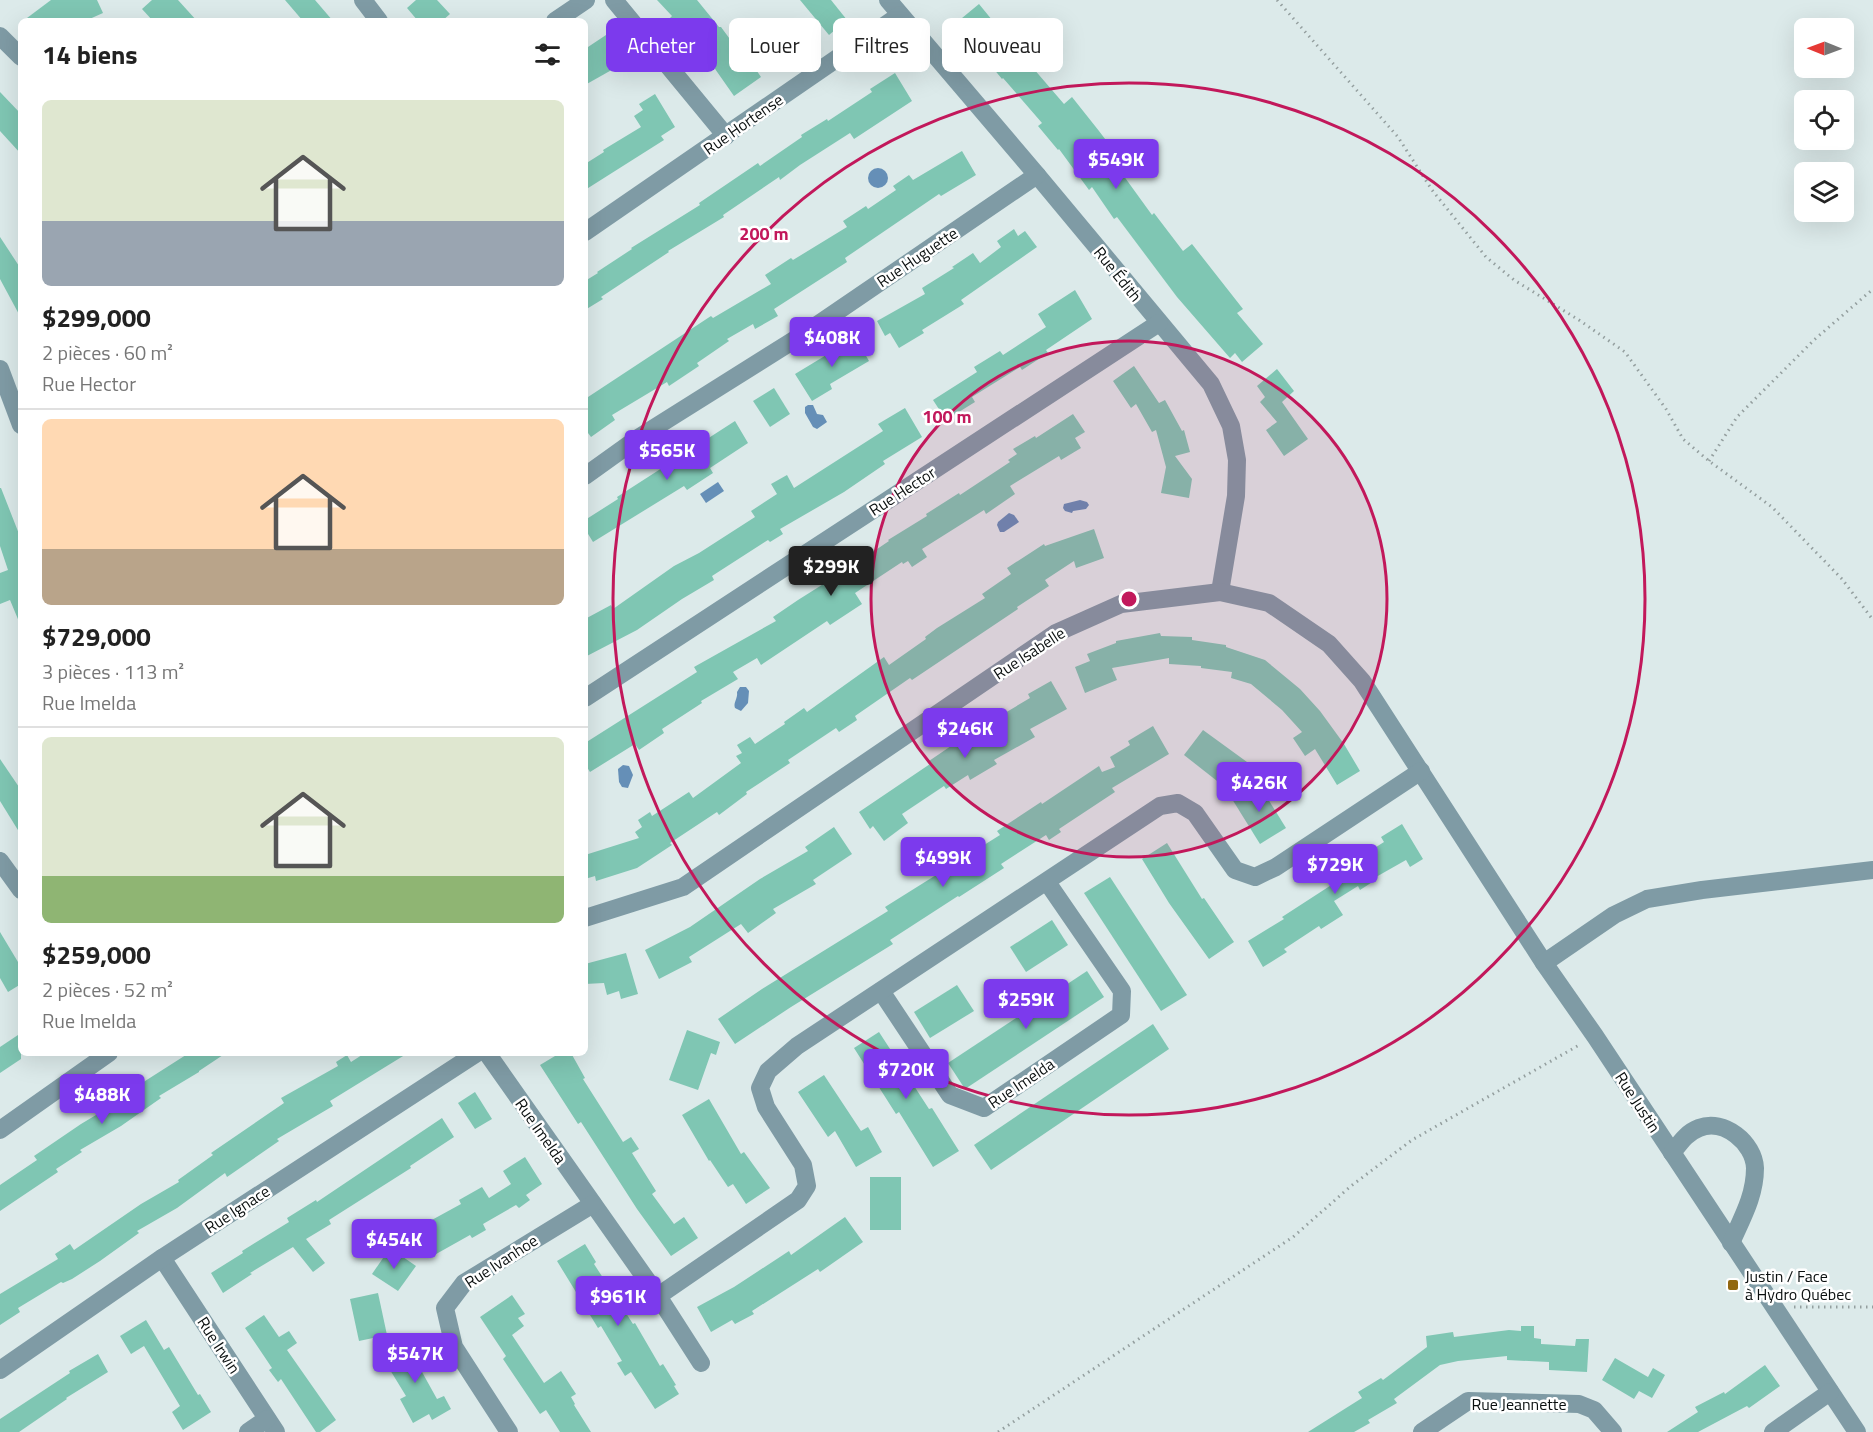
<!DOCTYPE html>
<html lang="fr">
<head>
<meta charset="utf-8">
<style>
  body { margin:0; font-family:"Titillium Web",sans-serif; background:#f6f6f6; color:#222; height:100vh; display:flex; flex-direction:column; font-size:22px; white-space:nowrap }
  * { box-sizing:border-box; margin:0 }
  p { font-size:20px; color:#767676 }
  .icon { flex:none; width:33px; height:33px; fill:none; stroke:currentColor; stroke-width:2; stroke-linecap:round; stroke-linejoin:round }
  .map { position:relative; flex:1; overflow:hidden }
  .drawer { position:absolute; left:18px; top:18px; width:570px; height:1038px; display:flex; flex-direction:column; background:#fff; border-radius:9px; box-shadow:0 6px 24px #0002 }
  .drawer>* { flex:none }
  .hud { position:absolute; left:606px; top:18px; width:570px; height:54px; display:flex; gap:12px }
  .needle { width:39px; rotate:271deg }
  .controls { position:absolute; left:1794px; top:18px; display:grid; gap:12px }
  .controls a { display:grid; place-items:center; width:60px; height:60px; border-radius:9px; background:#fff; box-shadow:0 6px 24px #0002; font-size:30px }
  .price { position:absolute; translate:-50% -51px; padding:0 14px; border-radius:6px; background:#7c3aed; color:#fff; font-size:20px; line-height:39px; filter:drop-shadow(0 2px 3px #0008) }
  .price::after { content:''; position:absolute; left:50%; top:36px; width:18px; height:14px; margin-left:-9px; background:inherit; clip-path:polygon(0 0,100% 0,50% 100%) }
  .price.current { background:#222; color:#fff }
  ul { padding:0; list-style:none }
  li { display:grid; align-content:center; gap:12px; height:318px; padding:0 24px }
  li+li { border-top:2px solid #e0e0e0 }
  li span { display:grid; place-items:center; height:186px; border-radius:9px; color:#555 }
  li>.icon { margin-inline-start:auto }
  span .icon { width:108px; height:108px; fill:#fffc; stroke-width:1 }
  li b { font-size:26px }
  h2 { display:flex; justify-content:space-between; align-items:center; height:72px; padding:0 24px; font-size:26px }
  .pill { padding:0 21px; border-radius:9px; background:#fff; box-shadow:0 6px 24px #0002; font-size:21px; line-height:54px }
  .pill.current { background:#7c3aed; color:#fff }
  .map>svg:first-child { display:block }
</style>
</head>
<body>
<div class="map">
<svg width="1873" height="1432" viewBox="0 0 1873 1432">
  <rect width="100%" height="100%" fill="#dceaea"/>
  <g fill="#658fb7">
    <circle cx="878" cy="178" r="10"/>
    <polygon points="808,405 813,405 817,414 823,415 827,422 817,429 813,427 805,413 805,407"/>
    <polygon points="718,482 724,491 706,503 700,494"/>
    <polygon points="1080,500 1087,502 1089,505 1086,509 1073,511 1072,513 1065,511 1063,508 1064,504"/>
    <polygon points="1009,513 1014,515 1019,522 1004,532 1000,532 997,525 998,522"/>
    <path d="M740 687H746L749 691 748 703 741 711 735 708C733 702 738 699 737 692Z"/>
    <polygon points="623,765 629,766 633,775 628,788 622,787 619,782 618,769"/>
  </g>
  <g fill="#7fc6b3">
    <polygon points="51,0 97,0 103,13 85,21 23,21"/>
    <polygon points="152,0 178,0 197,21 153,21 142,9"/>
    <polygon points="285,0 315,0 333,21 303,21"/>
    <polygon points="416,0 437,0 450,14 442,21 418,21 407,8"/>
    <polygon points="657,0 697,0 719,27 721,27 743,57 746,55 761,77 734,96 713,66 710,68 688,39 670,18 672,16"/>
    <polygon points="800,0 831,0 847,20 829,35"/>
    <polygon points="979,4 1032,69 1033,68 1064,104 1072,97 1099,131 1124,164 1118,168 1152,215 1154,213 1183,251 1192,244 1243,309 1237,313 1263,344 1242,362 1235,353 1230,358 1177,297 1117,217 1114,219 1092,187 1089,190 1059,149 1058,150 1038,126 1042,123 1003,78 1002,79 956,23"/>
    <polygon points="606,35 624,63 585,85 585,49"/>
    <polygon points="895,73 912,101 854,139 850,133 800,165 780,180 779,177 723,215 724,217 668,251 669,252 601,297 603,299 585,310 585,281 598,273 597,272 632,249 631,248 700,205 699,203 758,163 760,166 802,137 801,135 827,119 828,121 872,92 870,89"/>
    <polygon points="0,92 21,114 21,154 0,131"/>
    <polygon points="655,94 675,127 661,136 664,140 585,190 585,164 604,152 603,150 641,127 634,116 643,110 639,104"/>
    <polygon points="962,151 976,175 941,196 939,194 845,258 847,262 774,309 778,316 755,329 753,324 727,339 729,341 697,363 699,366 669,386 667,382 612,415 615,420 591,437 585,429 585,399 711,316 713,318 771,284 765,275 791,258 793,260 847,227 843,221 866,206 868,209 896,190 893,186 909,175 913,180"/>
    <polygon points="1014,229 1018,236 1025,231 1037,247 961,300 964,304 922,330 924,333 899,348 890,333 885,336 877,321 925,294 922,288 954,268 952,267 973,253 980,263 1001,247 997,241"/>
    <polygon points="0,237 21,269 21,318 0,279"/>
    <polygon points="1075,290 1092,319 1046,350 1048,353 1022,370 1020,367 972,397 975,402 946,420 933,400 977,372 974,367 1000,351 1003,355 1046,327 1038,314"/>
    <polygon points="854,335 869,361 830,384 832,389 812,401 795,374 828,354 827,352"/>
    <polygon points="1134,366 1159,403 1165,400 1182,431 1184,430 1190,452 1175,456 1192,479 1189,498 1161,493 1166,467 1156,430 1152,432 1136,404 1131,408 1113,381"/>
    <polygon points="1277,369 1294,391 1282,402 1308,439 1284,456 1266,430 1277,422 1260,402 1265,397 1257,386"/>
    <polygon points="774,388 790,414 770,427 753,401"/>
    <polygon points="905,408 922,437 883,461 885,464 844,492 780,529 783,534 770,542 768,540 712,576 714,580 682,599 637,630 585,657 585,619 611,605 613,609 674,566 699,553 755,517 751,511 777,494 771,484 787,475 794,488 883,431 878,424"/>
    <polygon points="1073,414 1085,432 1075,438 1081,448 1061,460 1059,456 1010,486 1015,494 986,514 984,510 922,549 927,557 912,567 908,561 903,564 902,562 855,593 862,604 830,625 827,621 761,665 757,658 733,672 738,679 701,701 702,703 662,729 664,733 639,750 635,744 590,772 585,764 585,743 697,672 694,667 776,621 773,617 798,600 852,566 889,541 888,540 927,516 926,514 959,493 960,495 1010,462 1008,460 1017,454 1013,449 1035,436 1036,438"/>
    <polygon points="735,421 748,443 710,468 713,473 687,490 684,486 593,542 585,529 585,520 618,499 617,497"/>
    <polygon points="0,488 1,488 21,539 20,624 10,600 0,604 0,573 8,570 0,546"/>
    <polygon points="1094,529 1104,558 1076,568 1074,561 1045,580 1049,586 1017,607 1018,609 912,680 910,678 855,716 857,720 839,732 836,728 788,760 790,763 746,792 747,794 719,815 717,812 670,843 672,845 637,868 596,881 595,876 585,879 585,855 639,838 635,832 642,827 638,820 650,812 652,816 689,792 693,798 741,763 736,756 742,753 737,745 750,737 755,744 785,724 784,722 804,708 807,712 884,657 889,665 926,639 925,637 937,628 985,598 982,594 1011,574 1007,568 1044,544 1045,546"/>
    <polygon points="1160,633 1161,636 1192,637 1192,640 1226,645 1226,647 1265,660 1300,689 1320,711 1344,744 1360,771 1337,785 1315,749 1305,756 1293,738 1302,732 1282,710 1251,684 1231,678 1232,672 1201,668 1201,666 1169,664 1169,658 1112,668 1117,680 1085,693 1075,667 1090,661 1087,654 1116,643 1116,641"/>
    <polygon points="1051,681 1067,709 1030,729 1035,737 994,760 997,764 970,780 968,775 946,789 944,786 902,814 908,823 884,841 873,826 870,829 859,812 930,764 929,761 951,746 951,745 1030,698 1028,694"/>
    <polygon points="1153,726 1169,754 1112,788 1115,792 1059,829 1061,832 1049,840 1046,835 1001,864 1004,868 959,897 958,896 890,940 893,944 791,1007 735,1044 718,1019 762,989 888,911 885,907 1000,835 997,831 1041,802 1042,804 1099,766 1102,772 1115,767 1110,757 1130,745 1128,741"/>
    <polygon points="1203,730 1247,762 1226,788 1184,755"/>
    <polygon points="0,759 21,790 21,835 0,801"/>
    <polygon points="1258,783 1286,828 1260,844 1232,799"/>
    <polygon points="1402,824 1423,859 1410,867 1406,860 1376,877 1377,879 1360,890 1358,886 1334,901 1343,915 1321,929 1319,926 1284,949 1287,952 1263,967 1248,941 1284,919 1282,917 1336,882 1332,875 1384,842 1381,837"/>
    <polygon points="834,827 852,854 813,880 816,884 773,909 776,913 748,933 741,924 689,957 692,962 659,979 645,950 690,927 760,879 808,851 805,847"/>
    <polygon points="1167,843 1202,899 1204,898 1234,942 1209,959 1169,903 1142,859"/>
    <polygon points="1110,877 1187,995 1161,1011 1084,893"/>
    <polygon points="1052,920 1068,945 1026,972 1010,947"/>
    <polygon points="0,932 21,967 21,984 8,992 0,978"/>
    <polygon points="626,953 638,994 621,999 619,991 607,995 604,983 585,984 585,964"/>
    <polygon points="1087,971 1104,997 965,1089 948,1063"/>
    <polygon points="957,985 974,1011 930,1038 914,1012"/>
    <polygon points="1153,1024 1169,1049 991,1170 974,1145"/>
    <polygon points="687,1030 720,1042 716,1055 711,1053 698,1090 669,1080"/>
    <polygon points="879,1032 929,1109 932,1108 959,1151 933,1167 899,1112 896,1114 854,1048"/>
    <polygon points="21,1033 21,1059 0,1073 0,1047"/>
    <polygon points="189,1053 226,1053 199,1071 199,1072 159,1096 161,1098 121,1126 80,1150 82,1152 56,1169 58,1172 0,1211 0,1185 37,1160 34,1156 81,1124 121,1100 120,1097"/>
    <polygon points="365,1053 408,1053 330,1101 333,1106 277,1139 279,1141 227,1177 225,1173 177,1208 137,1231 139,1233 100,1261 72,1279 63,1283 61,1282 18,1308 20,1312 0,1325 0,1294 58,1259 55,1254 70,1244 74,1250 141,1204 179,1182 178,1180 213,1155 211,1153 284,1103 281,1098 338,1066 336,1062 347,1055 351,1062"/>
    <polygon points="560,1053 571,1053 585,1078 583,1079 623,1142 631,1137 639,1149 632,1153 656,1191 652,1194 674,1224 684,1217 698,1238 671,1256 637,1209 581,1122 578,1124 540,1065"/>
    <polygon points="824,1075 861,1131 868,1127 882,1152 856,1167 835,1131 828,1137 798,1092"/>
    <polygon points="475,1092 492,1119 475,1129 458,1103"/>
    <polygon points="709,1099 741,1154 744,1152 770,1188 746,1204 733,1184 728,1187 710,1160 709,1161 682,1115"/>
    <polygon points="442,1118 454,1137 410,1166 411,1168 329,1220 331,1224 306,1239 325,1263 313,1272 293,1247 250,1273 252,1274 223,1293 211,1273 243,1253 242,1251 289,1222 287,1218 316,1200 317,1202"/>
    <polygon points="525,1157 542,1184 526,1195 530,1200 519,1208 516,1205 483,1224 486,1230 472,1238 470,1235 429,1258 421,1244 427,1241 419,1227 461,1204 459,1200 482,1187 489,1198 511,1184 503,1171"/>
    <rect x="870" y="1177" width="31" height="53"/>
    <polygon points="845,1217 863,1242 820,1272 818,1269 752,1311 754,1314 735,1324 732,1320 711,1332 697,1307 734,1287 789,1251 791,1255"/>
    <polygon points="585,1244 596,1262 594,1264 633,1324 635,1323 660,1366 663,1364 676,1385 674,1386 679,1394 655,1409 631,1372 625,1376 617,1363 622,1361 601,1326 598,1328 557,1261"/>
    <polygon points="390,1248 416,1266 398,1291 372,1274"/>
    <polygon points="378,1293 387,1335 359,1341 350,1299"/>
    <polygon points="512,1295 525,1314 518,1318 524,1326 512,1335 544,1383 561,1371 576,1394 571,1397 575,1404 574,1405 591,1432 560,1432 546,1410 540,1414 503,1359 506,1356 480,1317"/>
    <polygon points="264,1315 279,1337 289,1331 297,1343 287,1350 336,1420 320,1432 316,1432 281,1379 278,1382 269,1370 272,1368 245,1328"/>
    <polygon points="146,1320 164,1350 169,1347 198,1395 200,1394 211,1412 183,1430 172,1412 180,1406 144,1346 131,1354 120,1336"/>
    <polygon points="1521,1326 1534,1326 1534,1338 1541,1339 1541,1344 1575,1346 1576,1339 1589,1339 1587,1372 1549,1370 1549,1362 1507,1360 1507,1356 1458,1361 1440,1365 1394,1399 1397,1403 1368,1420 1370,1423 1354,1432 1308,1432 1362,1398 1358,1392 1381,1378 1383,1380 1427,1347 1426,1336 1453,1332 1454,1337 1509,1330 1521,1331"/>
    <polygon points="404,1341 409,1349 415,1346 428,1368 422,1372 437,1399 444,1396 451,1409 432,1420 429,1414 413,1423 400,1399 406,1396 387,1365 392,1362 386,1352"/>
    <polygon points="98,1354 108,1372 66,1398 67,1399 19,1432 0,1432 0,1419 70,1373 69,1371"/>
    <polygon points="1615,1358 1648,1377 1653,1368 1665,1375 1652,1398 1639,1391 1634,1399 1602,1380"/>
    <polygon points="1765,1365 1780,1386 1749,1408 1747,1406 1698,1432 1667,1432 1698,1412 1695,1407 1724,1392 1725,1394"/>
  </g>
  <g fill="none" stroke-linecap="round" stroke-linejoin="round">
    <g stroke="#949f9f" stroke-width="3" stroke-dasharray="1.5 4.5" stroke-linecap="butt">
      <polyline points="1277,0 1398,137 1432,190 1486,257 1514,280 1579,320 1625,352 1666,409 1683,439 1709,461 1772,507 1842,579 1873,620"/>
      <polyline points="1709,461 1737,417 1814,340 1873,289"/>
      <polyline points="1794,1307 1873,1307"/>
      <polyline points="998,1432 1293,1237 1351,1186 1412,1140 1581,1044"/>
    </g>
    <g stroke="#7f9ba5" stroke-width="18">
      <polyline points="363,0 379,21"/>
      <polyline points="614,0 726,136"/>
      <polyline points="888,0 1037,175 1211,384 1231,426 1237,460 1236,496 1220,592"/>
      <polyline points="555,21 586,0"/>
      <polyline points="0,36 21,57"/>
      <polyline points="585,232 900,15"/>
      <polyline points="0,369 21,425"/>
      <polyline points="585,476 638,438 810,330 1037,175"/>
      <polyline points="585,698 1159,323"/>
      <polyline points="0,861 21,890"/>
      <polyline points="585,918 683,887 1056,633 1121,604 1220,592 1269,603 1329,644 1362,681 1544,963 1595,1036 1857,1432"/>
      <polyline points="1544,963 1614,915 1647,899 1702,890 1873,870"/>
      <polyline points="881,991 950,1095 984,1108 1121,1015 1122,991 1047,882"/>
      <polyline points="487,1053 658,1296 701,1363"/>
      <polyline points="0,1130 109,1053"/>
      <path d="M1672 1153C1680 1143 1686 1133 1699 1128 1724 1118 1754 1143 1755 1168 1755 1196 1742 1218 1731 1243"/>
      <polyline points="162,1258 276,1432"/>
      <polyline points="658,1296 798,1200 807,1186 803,1165 766,1107 760,1088 768,1071 797,1046 1160,806 1178,803 1195,813 1235,870 1255,877 1276,867 1421,771"/>
      <polyline points="0,1370 162,1258 477,1053"/>
      <polyline points="248,1432 267,1419"/>
      <polyline points="509,1432 454,1347 445,1308 464,1283 593,1204"/>
      <polyline points="1422,1432 1468,1401 1579,1404 1594,1410 1613,1432"/>
      <polyline points="1773,1432 1830,1392"/>
    </g>
  </g>
  <circle cx="1129" cy="599" r="258" fill="#c2185b" fill-opacity=".12"/>
  <g fill="none" stroke="#c2185b" stroke-width="3">
    <circle cx="1129" cy="599" r="258"/>
    <circle cx="1129" cy="599" r="516"/>
  </g>
  <rect fill="#926710" stroke="#fff" stroke-width="2" x="1727" y="1279" width="12" height="12" rx="3"/>
  <g text-anchor="middle" dominant-baseline="central" stroke-width="5" stroke-linejoin="round" paint-order="stroke">
    <g font-size="16" fill="#0a0f0f" stroke="#fff">
      <text transform="translate(743 124) rotate(-35)">Rue Hortense</text>
      <text transform="translate(917 257) rotate(-34)">Rue Huguette</text>
      <text transform="translate(1118 274) rotate(51)">Rue Édith</text>
      <text transform="translate(902 491) rotate(-33)">Rue Hector</text>
      <text transform="translate(1029 653) rotate(-33)">Rue Isabelle</text>
      <text transform="translate(1021 1083) rotate(-34)">Rue Imelda</text>
      <text transform="translate(1638 1102) rotate(57)">Rue Justin</text>
      <text transform="translate(541 1131) rotate(55)">Rue Imelda</text>
      <text transform="translate(237 1209) rotate(-33)">Rue Ignace</text>
      <text transform="translate(501 1261) rotate(-33)">Rue Ivanhoe</text>
      <text transform="translate(219 1345) rotate(57)">Rue Irwin</text>
      <text x="1519" y="1404">Rue Jeannette</text>
    </g>
    <g font-size="16" fill="#0a0f0f" stroke="#fff" text-anchor="start">
      <text x="1745" y="1276">Justin / Face<tspan x="1745" dy="18">à Hydro Québec</tspan></text>
    </g>
  </g>
  <circle cx="1129" cy="599" r="9" fill="#c2185b" stroke="#fff" stroke-width="3"/>
  <g font-size="18" text-anchor="middle" font-weight="bold" fill="#c2185b" stroke="#fff" stroke-width="5" stroke-linejoin="round" paint-order="stroke">
    <text x="764" y="240">200 m</text>
    <text x="947" y="423">100 m</text>
  </g>
</svg>
<div class="controls">
<a><svg class="needle" viewBox="-14 -14 28 28"><path d="M0-13l5 13h-10z" fill="#e53935"/><path d="M0 13l5-13h-10z" fill="#767676"/></svg></a>
<a><svg class="icon" aria-label="locate" viewBox="0 0 24 24"><circle cx="12" cy="12" r="6"/><path d="M12 2v4M12 18v4M2 12h4M18 12h4"/></svg></a>
<a><svg class="icon" aria-label="layers" viewBox="0 0 24 24"><path d="M12 4l9 5-9 5-9-5zM3 14l9 5 9-5"/></svg></a>
</div>
<b class="price" style="left:1116px;top:190px">$549K</b>
<b class="price" style="left:832px;top:368px">$408K</b>
<b class="price" style="left:667px;top:481px">$565K</b>
<b class="price current" style="left:831px;top:597px">$299K</b>
<b class="price" style="left:965px;top:759px">$246K</b>
<b class="price" style="left:1259px;top:813px">$426K</b>
<b class="price" style="left:943px;top:888px">$499K</b>
<b class="price" style="left:1335px;top:895px">$729K</b>
<b class="price" style="left:1026px;top:1030px">$259K</b>
<b class="price" style="left:906px;top:1100px">$720K</b>
<b class="price" style="left:102px;top:1125px">$488K</b>
<b class="price" style="left:394px;top:1270px">$454K</b>
<b class="price" style="left:618px;top:1327px">$961K</b>
<b class="price" style="left:415px;top:1384px">$547K</b>
<div class="hud">
<a class="pill current">Acheter</a>
<a class="pill">Louer</a>
<a class="pill">Filtres</a>
<a class="pill">Nouveau</a>
</div>
<section class="drawer">
<h2>14 biens<svg class="icon" aria-label="filters" viewBox="0 0 24 24"><path d="M4 7h16M4 17h16"/><circle cx="9" cy="7" r="2"/><circle cx="15" cy="17" r="2"/></svg></h2>
<ul>
<li><span style="background:linear-gradient(#dfe7d0 65%,#9aa5b1 0)"><svg class="icon" aria-label="home" viewBox="0 0 24 24"><path d="M3 11l9-7 9 7M6 9v11h12V9"/></svg></span><div><b>$299,000</b><p>2 pièces · 60 m²</p><p>Rue Hector</p></div></li>
<li><span style="background:linear-gradient(#ffd9b3 70%,#b9a48a 0)"><svg class="icon" aria-label="home" viewBox="0 0 24 24"><path d="M3 11l9-7 9 7M6 9v11h12V9"/></svg></span><div><b>$729,000</b><p>3 pièces · 113 m²</p><p>Rue Imelda</p></div></li>
<li><span style="background:linear-gradient(#dfe7d0 75%,#8fb573 0)"><svg class="icon" aria-label="home" viewBox="0 0 24 24"><path d="M3 11l9-7 9 7M6 9v11h12V9"/></svg></span><div><b>$259,000</b><p>2 pièces · 52 m²</p><p>Rue Imelda</p></div></li>
</ul>
</section>
</div>
</body>
</html>
